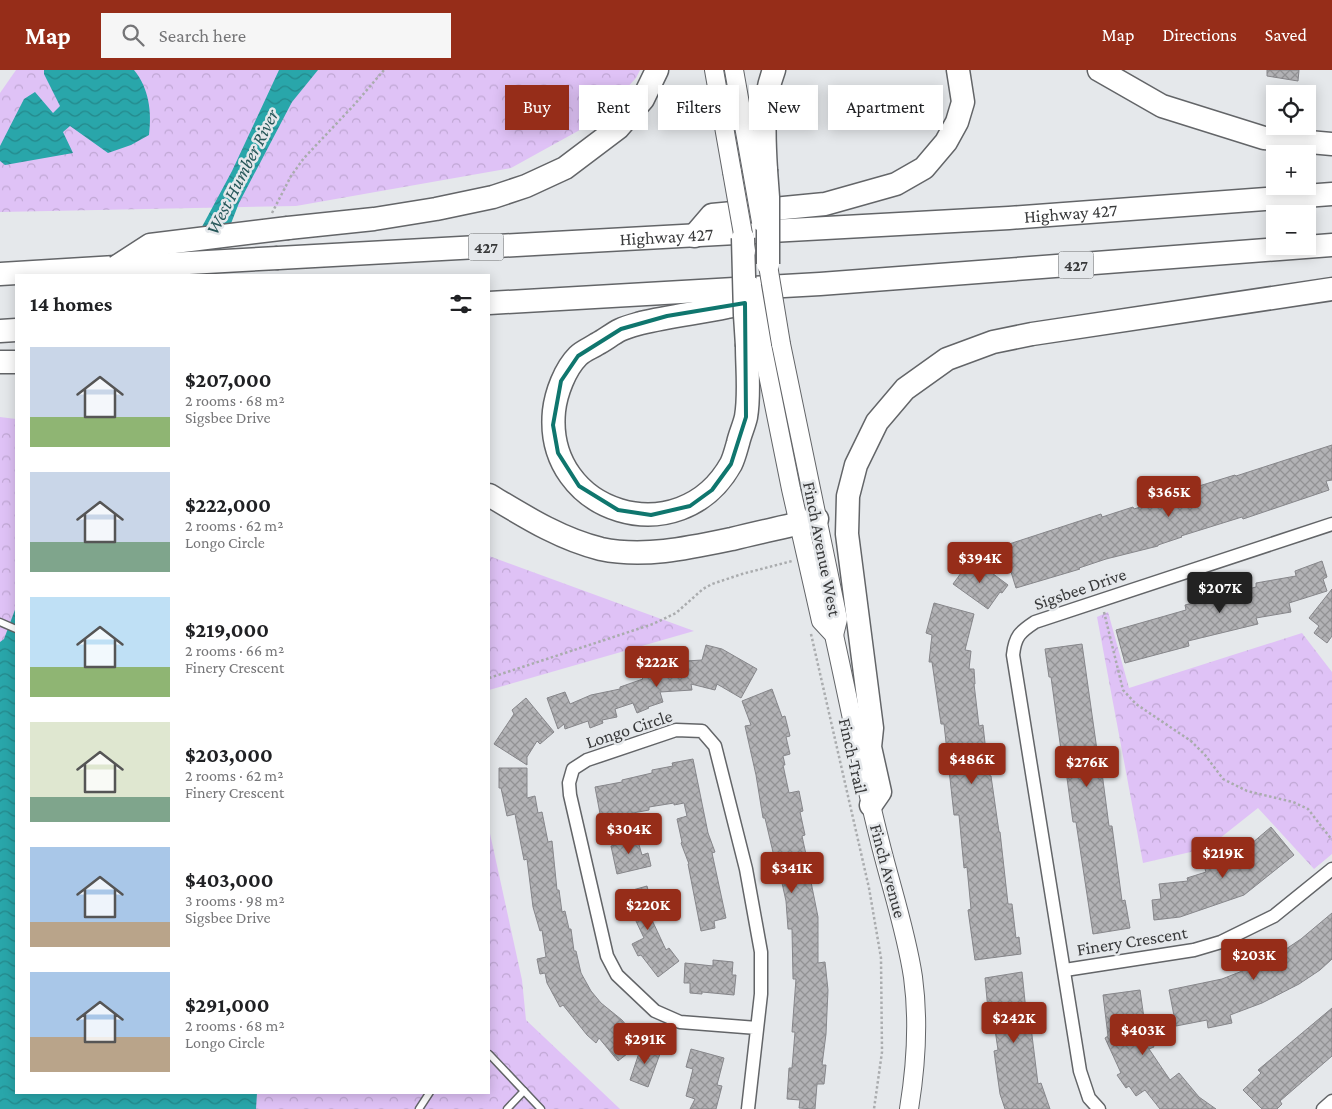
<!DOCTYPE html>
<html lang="en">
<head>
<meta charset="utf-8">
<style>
  body { margin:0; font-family:"Crimson Pro",serif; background:#f6f6f6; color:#202124; height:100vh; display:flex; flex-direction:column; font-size:19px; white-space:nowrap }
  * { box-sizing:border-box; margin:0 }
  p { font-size:16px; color:#757577 }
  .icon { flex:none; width:28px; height:28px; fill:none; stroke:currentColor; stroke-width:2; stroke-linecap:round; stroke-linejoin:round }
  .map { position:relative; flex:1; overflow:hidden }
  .panel { position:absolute; left:15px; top:204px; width:475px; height:820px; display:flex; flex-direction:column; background:#fff; border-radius:0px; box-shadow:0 2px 12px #0003 }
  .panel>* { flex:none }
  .top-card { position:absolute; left:505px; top:15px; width:475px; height:45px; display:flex; gap:10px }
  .controls { position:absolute; left:1266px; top:15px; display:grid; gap:10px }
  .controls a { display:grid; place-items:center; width:50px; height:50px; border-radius:0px; background:#fff; box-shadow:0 2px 12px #0003; font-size:25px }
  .price { position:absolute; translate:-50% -42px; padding:0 11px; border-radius:5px; background:#962d19; color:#fff; font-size:16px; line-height:32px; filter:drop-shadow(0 1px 2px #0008) }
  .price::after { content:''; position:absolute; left:50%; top:30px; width:15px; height:11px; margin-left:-8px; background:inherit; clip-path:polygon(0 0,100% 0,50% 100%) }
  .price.active { background:#222; color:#fff }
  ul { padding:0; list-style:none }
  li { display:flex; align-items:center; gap:15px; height:125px; padding:0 15px }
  li span { display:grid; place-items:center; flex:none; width:140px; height:100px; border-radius:0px; color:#555 }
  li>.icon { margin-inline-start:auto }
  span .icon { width:60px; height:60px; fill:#fffc; stroke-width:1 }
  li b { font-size:21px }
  h2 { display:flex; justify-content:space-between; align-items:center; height:60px; padding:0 15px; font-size:21px }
  .pill { padding:0 18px; border-radius:0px; background:#fff; box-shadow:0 2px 12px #0003; font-size:18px; line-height:45px }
  .pill.active { background:#962d19; color:#fff }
  header { display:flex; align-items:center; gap:30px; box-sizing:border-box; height:70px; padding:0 25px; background:#962d19; color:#fff }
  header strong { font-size:24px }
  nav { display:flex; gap:28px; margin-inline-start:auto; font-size:18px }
  .search { width:350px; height:45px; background:#f6f6f6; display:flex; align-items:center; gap:12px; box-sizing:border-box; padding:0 18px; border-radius:0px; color:#757577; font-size:19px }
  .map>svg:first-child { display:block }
</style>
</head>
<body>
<header>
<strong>Map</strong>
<div class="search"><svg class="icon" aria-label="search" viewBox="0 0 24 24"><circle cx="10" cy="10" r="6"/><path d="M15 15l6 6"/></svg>Search here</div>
<nav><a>Map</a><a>Directions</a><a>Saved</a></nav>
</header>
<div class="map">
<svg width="1332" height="1039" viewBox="0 0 1332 1039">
  <defs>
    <pattern id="park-crowns" width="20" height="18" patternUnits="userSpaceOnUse" patternTransform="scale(1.25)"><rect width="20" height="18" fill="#dfc2f6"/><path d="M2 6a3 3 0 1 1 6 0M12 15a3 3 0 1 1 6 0" fill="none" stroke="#c0a7d4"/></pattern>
    <pattern id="water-waves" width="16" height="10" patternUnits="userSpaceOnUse" patternTransform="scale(1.25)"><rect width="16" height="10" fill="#29a6aa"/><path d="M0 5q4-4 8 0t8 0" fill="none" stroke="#24888b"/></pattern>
    <pattern id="building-cross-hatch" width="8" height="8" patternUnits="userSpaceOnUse" patternTransform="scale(1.25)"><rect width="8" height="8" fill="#b2b2b5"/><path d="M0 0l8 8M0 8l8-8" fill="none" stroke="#929294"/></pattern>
  </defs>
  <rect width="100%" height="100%" fill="#e5e8eb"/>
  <g fill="url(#park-crowns)">
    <polygon points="16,0 640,0 636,8 596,51 511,98 296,136 0,142 0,23"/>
    <polygon points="0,347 16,349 16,1022 489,1022 489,759 522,910 526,950 620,1039 0,1039"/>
    <polygon points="489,486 694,561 489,620"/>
    <polygon points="1108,542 1129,618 1302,563 1332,602 1332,784 1314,799 1258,738 1215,772 1195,781 1143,793 1097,547"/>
  </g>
  <g fill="url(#water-waves)">
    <path d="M44 0H134C149 18 152 42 149 65L131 75 108 83 70 56 63 62 73 83 5 95 0 91V76L24 29 35 22 53 43 60 36 44 4Z"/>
    <polygon points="279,0 318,0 292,32 239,133 211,205 176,205 232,101"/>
    <polygon points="16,537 16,1022 257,1023 256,1039 0,1039 0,572 4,569"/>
  </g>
  <g fill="url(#building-cross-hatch)" stroke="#86868a">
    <polygon points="1267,0 1299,0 1298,11 1267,6"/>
    <polygon points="1332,375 1332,410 1326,411 1329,420 1243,449 1242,447 1181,466 1182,467 1158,475 1158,476 1106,489 1079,498 1080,499 1016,518 1003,476 1101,444 1102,447 1133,437 1134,439 1177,425 1176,423 1235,405 1236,406"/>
    <polygon points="972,488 1008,515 1002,523 1000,522 988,539 953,514"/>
    <polygon points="1322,491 1327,507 1323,509 1327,521 1289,533 1291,542 1256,548 1258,554 1188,571 1189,576 1125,593 1116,560 1186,540 1185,535 1256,517 1256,513 1296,506 1295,501"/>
    <polygon points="1332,519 1332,566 1327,573 1314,563 1319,556 1309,548"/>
    <polygon points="934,533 974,544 965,580 971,581 969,599 974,599 975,614 974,614 979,656 983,655 987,691 988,690 990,706 991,706 999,762 1000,762 1008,834 1012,834 1016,868 1019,867 1021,884 975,890 968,840 971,839 967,797 964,798 959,745 954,745 944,654 941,654 932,592 929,592 932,565 926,563"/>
    <polygon points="1082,574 1097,680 1099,680 1109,756 1112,756 1122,831 1125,830 1130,858 1093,864 1076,752 1073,752 1063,679 1061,680 1051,607 1049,607 1045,579"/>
    <polygon points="706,575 722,579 757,599 741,628 717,614 715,620 691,614 692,620 660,622 663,632 648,637 649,638 637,643 633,633 615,639 617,647 602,650 603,653 590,658 588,651 565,659 564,654 558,659 547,628 565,622 570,634 591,625 620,619 620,617 643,609 642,608 671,598 670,592 702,590"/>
    <polygon points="772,619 782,647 785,646 790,666 786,667 790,684 783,686 785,695 783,695 789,723 799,721 803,741 800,742 805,765 802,766 812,812 811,812 818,847 818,893 825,892 828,920 826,964 822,995 826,995 824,1014 817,1014 815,1039 799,1038 800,1030 787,1029 789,998 792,998 795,962 792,962 796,909 793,909 792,859 788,859 786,831 778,795 776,795 765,748 763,748 756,705 745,656 751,655 742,631"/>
    <polygon points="526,628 554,662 540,674 537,671 527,687 527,695 494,674 514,644 512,640"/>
    <polygon points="693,689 708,763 715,782 712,783 726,848 714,851 715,858 701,861 688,794 689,794 681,773 682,772 677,749 687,746 684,733 674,735 674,733 649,737 649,740 601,749 595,717 622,712 622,710 652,703 652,700 673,696 672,693"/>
    <polygon points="499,698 527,698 527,728 535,726 538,743 542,742 548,772 552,771 557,820 559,820 562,842 565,841 569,859 571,859 574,881 576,881 581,903 591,921 601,933 622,950 641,973 618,991 599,968 596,973 587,965 563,935 560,937 547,913 545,903 540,904 537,889 546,887 542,860 540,861 533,837 527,789 524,790 515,744 507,746 501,718 499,718"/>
    <polygon points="1271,757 1294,785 1244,825 1180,847 1154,850 1152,830 1161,829 1159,814 1188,811 1187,808 1206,802 1205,799 1232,790"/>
    <polygon points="635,761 642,785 648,783 651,796 617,804 611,776 623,773 621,765"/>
    <polygon points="647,816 651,832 656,831 660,849 652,850 666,880 669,878 679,891 658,907 641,885 638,886 632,874 644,868 635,849 627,850 622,823"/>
    <polygon points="1332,843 1332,889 1320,900 1299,914 1262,933 1230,945 1232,953 1208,958 1207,950 1176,956 1169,920 1222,909 1255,896 1274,887 1301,869"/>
    <polygon points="713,890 733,892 732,905 736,905 734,925 702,922 702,924 690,923 690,913 684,913 685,893 713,896"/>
    <polygon points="1022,902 1026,941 1029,941 1038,1014 1041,1013 1050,1039 1005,1039 1000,1024 994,981 998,980 992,939 988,940 985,908"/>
    <polygon points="1140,920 1145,955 1154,977 1149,979 1170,1010 1179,1003 1199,1027 1216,1039 1160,1039 1145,1020 1136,1026 1129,1016 1126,1018 1117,1005 1121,1003 1105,968 1108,966 1103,925"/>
    <polygon points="1332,938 1332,986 1280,1031 1282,1034 1277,1039 1262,1039 1243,1020 1261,1003 1258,1000"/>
    <polygon points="642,974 661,981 648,1017 630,1010"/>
    <polygon points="691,979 724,988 717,1015 722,1016 716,1039 690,1039 695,1029 686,1026 693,999 686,997"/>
  </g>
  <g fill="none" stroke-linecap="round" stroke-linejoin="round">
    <defs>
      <g id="service">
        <polyline points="0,552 16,559"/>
        <polyline points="489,984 541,1039"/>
        <polyline points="419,1039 430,1022"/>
        <polyline points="507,1039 524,1021"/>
      </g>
      <g id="minor">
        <polyline points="1065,900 1194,880 1221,872 1274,846 1332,799"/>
        <polyline points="748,1039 761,924 761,882 746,799 715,676 702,661 676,660 587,690 573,699 569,713 570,725 607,886 617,905 655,941 680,952 757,958"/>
        <path d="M1099 1039 1089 1028 1080 1001 1013 585C1015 566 1020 562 1035 552L1332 454"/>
        <polyline points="1323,1039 1332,1031"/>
      </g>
      <g id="secondary">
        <polyline points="714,0 732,102"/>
        <polyline points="734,0 752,101"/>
        <polyline points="781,274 838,549 834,565"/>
        <path d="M762 275 791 419 814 520 821 551 834 565C849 632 862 701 879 768 890 814 906 860 913 907 919 951 916 996 909 1039"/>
      </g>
      <g id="motorway">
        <polyline points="1099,0 1162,36 1264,68 1332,74"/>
        <path d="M766 100C764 68 762 31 774 0"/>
        <polyline points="288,158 374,149 436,139 493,127 526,116 565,98 618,58 643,29 657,0"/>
        <polyline points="694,166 712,145 825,134 896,114 924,98 946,72 957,52 963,32 958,0"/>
        <path id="s1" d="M278 188 1009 148 1332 124"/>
        <polyline points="0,204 116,197"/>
        <polyline points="489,233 820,214 1332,175"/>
        <polyline points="0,261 16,260"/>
        <path d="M747 276C747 299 750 324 746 347 744 356 740 364 738 373 736 380 734 388 731 394 680 485 544 444 554 341 556 323 565 299 578 286 583 281 591 278 597 274 605 270 612 264 620 260 626 257 634 255 641 253 670 246 698 243 727 237 739 235 751 231 764 228"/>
        <polyline points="0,292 16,292"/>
        <path d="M489 425C524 446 560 469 601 479 644 488 689 478 732 469 760 462 789 456 817 449"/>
        <polyline points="871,735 880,722 870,677 872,658 847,464 848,426 856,395 877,352 905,319 947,289 993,272 1032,264 1332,219"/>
      </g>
    </defs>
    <use href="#service" stroke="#636568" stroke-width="9"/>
    <use href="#minor" stroke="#636568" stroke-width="15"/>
    <use href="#secondary" stroke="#636568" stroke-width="20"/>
    <use href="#motorway" stroke="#636568" stroke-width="25"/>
    <g stroke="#aaacae" stroke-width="2.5" stroke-dasharray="2.5 2.5" stroke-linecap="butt">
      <polyline points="272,143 291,106 304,88 354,35 384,0"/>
      <polyline points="1104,542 1123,620 1136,634 1191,671 1205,685 1223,709 1247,721 1293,732 1308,739 1332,770"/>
      <polyline points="811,564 869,818 881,888 882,982 874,1039"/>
      <polyline points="489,608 653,554 676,543 703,519 712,514 742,504 792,491"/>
    </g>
    <use href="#service" stroke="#fff" stroke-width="6"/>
    <use href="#minor" stroke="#fff" stroke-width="12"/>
    <use href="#secondary" stroke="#fff" stroke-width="18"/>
    <use href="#motorway" stroke="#fff" stroke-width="22"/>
    <defs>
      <g id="secondary-bridge">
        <polyline points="752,101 761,152"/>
        <polyline points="732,102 746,181"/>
        <polyline points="766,183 781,274"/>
        <polyline points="752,216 762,275"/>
      </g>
      <g id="motorway-bridge">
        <polyline points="766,100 768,127 768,194"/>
        <polyline points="743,168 745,245 747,276"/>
        <polyline points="116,197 150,175 288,158"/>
        <polyline points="117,197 278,188"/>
      </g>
    </defs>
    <use href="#secondary-bridge" stroke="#636568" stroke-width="20" stroke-linecap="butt"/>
    <use href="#motorway-bridge" stroke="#636568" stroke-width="25" stroke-linecap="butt"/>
    <use href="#secondary-bridge" stroke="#fff" stroke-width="18"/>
    <use href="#motorway-bridge" stroke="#fff" stroke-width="22"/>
  </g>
  <path fill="none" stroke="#0f766e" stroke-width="4" stroke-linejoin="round" d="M745 233 746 347 731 394 712 420 690 436 651 445 618 440 579 416 558 383 553 355 561 311 578 286 621 259 667 246Z"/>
  <g text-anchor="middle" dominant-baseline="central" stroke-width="5" stroke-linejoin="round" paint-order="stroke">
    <g fill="#e5e8eb" stroke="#6c6e6f" stroke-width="1">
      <rect x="468.5" y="163.5" width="35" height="27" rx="4"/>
      <rect x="1058.5" y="181.5" width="35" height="27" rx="4"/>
    </g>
    <g font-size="16" font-weight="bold" fill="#38393a">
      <text x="486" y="177">427</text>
      <text x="1076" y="195">427</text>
    </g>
    <g font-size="18" fill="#38393a" stroke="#e5e8eb">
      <text stroke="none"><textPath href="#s1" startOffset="794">Highway 427</textPath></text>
      <text stroke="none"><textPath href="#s1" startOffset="389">Highway 427</textPath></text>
      <text transform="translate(822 479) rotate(79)">Finch Avenue West</text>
      <text transform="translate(1080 519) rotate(-19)">Sigsbee Drive</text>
      <text transform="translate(629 659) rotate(-18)">Longo Circle</text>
      <text transform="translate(853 686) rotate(77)">Finch Trail</text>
      <text transform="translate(888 801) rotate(75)">Finch Avenue</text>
      <text transform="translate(1132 871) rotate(-9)">Finery Crescent</text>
    </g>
    <g font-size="19" font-style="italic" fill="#265759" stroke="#e5e8eb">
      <text transform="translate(242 102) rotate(-63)">West Humber River</text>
    </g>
  </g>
</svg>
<div class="controls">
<a><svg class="icon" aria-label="locate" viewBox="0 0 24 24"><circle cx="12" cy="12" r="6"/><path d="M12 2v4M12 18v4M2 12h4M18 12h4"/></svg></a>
<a>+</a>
<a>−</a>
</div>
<b class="price" style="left:1169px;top:448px">$365K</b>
<b class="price" style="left:980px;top:514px">$394K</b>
<b class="price active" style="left:1220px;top:544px">$207K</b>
<b class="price" style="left:657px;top:618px">$222K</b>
<b class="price" style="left:972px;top:715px">$486K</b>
<b class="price" style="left:1087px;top:718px">$276K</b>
<b class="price" style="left:629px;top:785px">$304K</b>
<b class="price" style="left:1223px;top:809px">$219K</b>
<b class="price" style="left:792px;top:824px">$341K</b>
<b class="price" style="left:648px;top:861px">$220K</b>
<b class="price" style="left:1254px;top:911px">$203K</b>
<b class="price" style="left:1014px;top:974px">$242K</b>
<b class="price" style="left:1143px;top:986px">$403K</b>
<b class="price" style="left:645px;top:995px">$291K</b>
<div class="top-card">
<a class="pill active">Buy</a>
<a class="pill">Rent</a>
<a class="pill">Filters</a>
<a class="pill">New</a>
<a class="pill">Apartment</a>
</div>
<section class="panel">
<h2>14 homes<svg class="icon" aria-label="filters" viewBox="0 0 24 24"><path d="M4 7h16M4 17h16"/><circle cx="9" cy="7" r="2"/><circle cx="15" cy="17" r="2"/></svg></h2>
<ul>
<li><span style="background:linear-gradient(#c9d6e8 70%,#8fb573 0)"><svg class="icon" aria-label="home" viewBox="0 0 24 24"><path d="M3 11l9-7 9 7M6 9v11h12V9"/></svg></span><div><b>$207,000</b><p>2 rooms · 68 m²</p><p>Sigsbee Drive</p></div></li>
<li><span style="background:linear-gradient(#c9d6e8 70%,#7fa58c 0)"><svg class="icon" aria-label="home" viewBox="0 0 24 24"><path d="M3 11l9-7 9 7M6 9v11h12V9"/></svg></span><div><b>$222,000</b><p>2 rooms · 62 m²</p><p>Longo Circle</p></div></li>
<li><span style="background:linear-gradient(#bfe0f5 70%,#8fb573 0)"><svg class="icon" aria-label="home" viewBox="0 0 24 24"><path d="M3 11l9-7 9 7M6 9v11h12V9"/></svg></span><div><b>$219,000</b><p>2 rooms · 66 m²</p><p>Finery Crescent</p></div></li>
<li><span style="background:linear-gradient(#dfe7d0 75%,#7fa58c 0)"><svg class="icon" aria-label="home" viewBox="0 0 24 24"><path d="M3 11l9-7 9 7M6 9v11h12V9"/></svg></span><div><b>$203,000</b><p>2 rooms · 62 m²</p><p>Finery Crescent</p></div></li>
<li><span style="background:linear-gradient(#a9c7e8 75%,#b9a48a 0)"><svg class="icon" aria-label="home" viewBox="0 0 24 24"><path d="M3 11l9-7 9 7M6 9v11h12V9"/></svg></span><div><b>$403,000</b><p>3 rooms · 98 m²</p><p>Sigsbee Drive</p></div></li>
<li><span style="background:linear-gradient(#a9c7e8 65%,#b9a48a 0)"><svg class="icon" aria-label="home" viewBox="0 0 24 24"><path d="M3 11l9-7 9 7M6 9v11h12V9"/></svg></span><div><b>$291,000</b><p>2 rooms · 68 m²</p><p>Longo Circle</p></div></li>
</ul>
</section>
</div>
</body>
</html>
